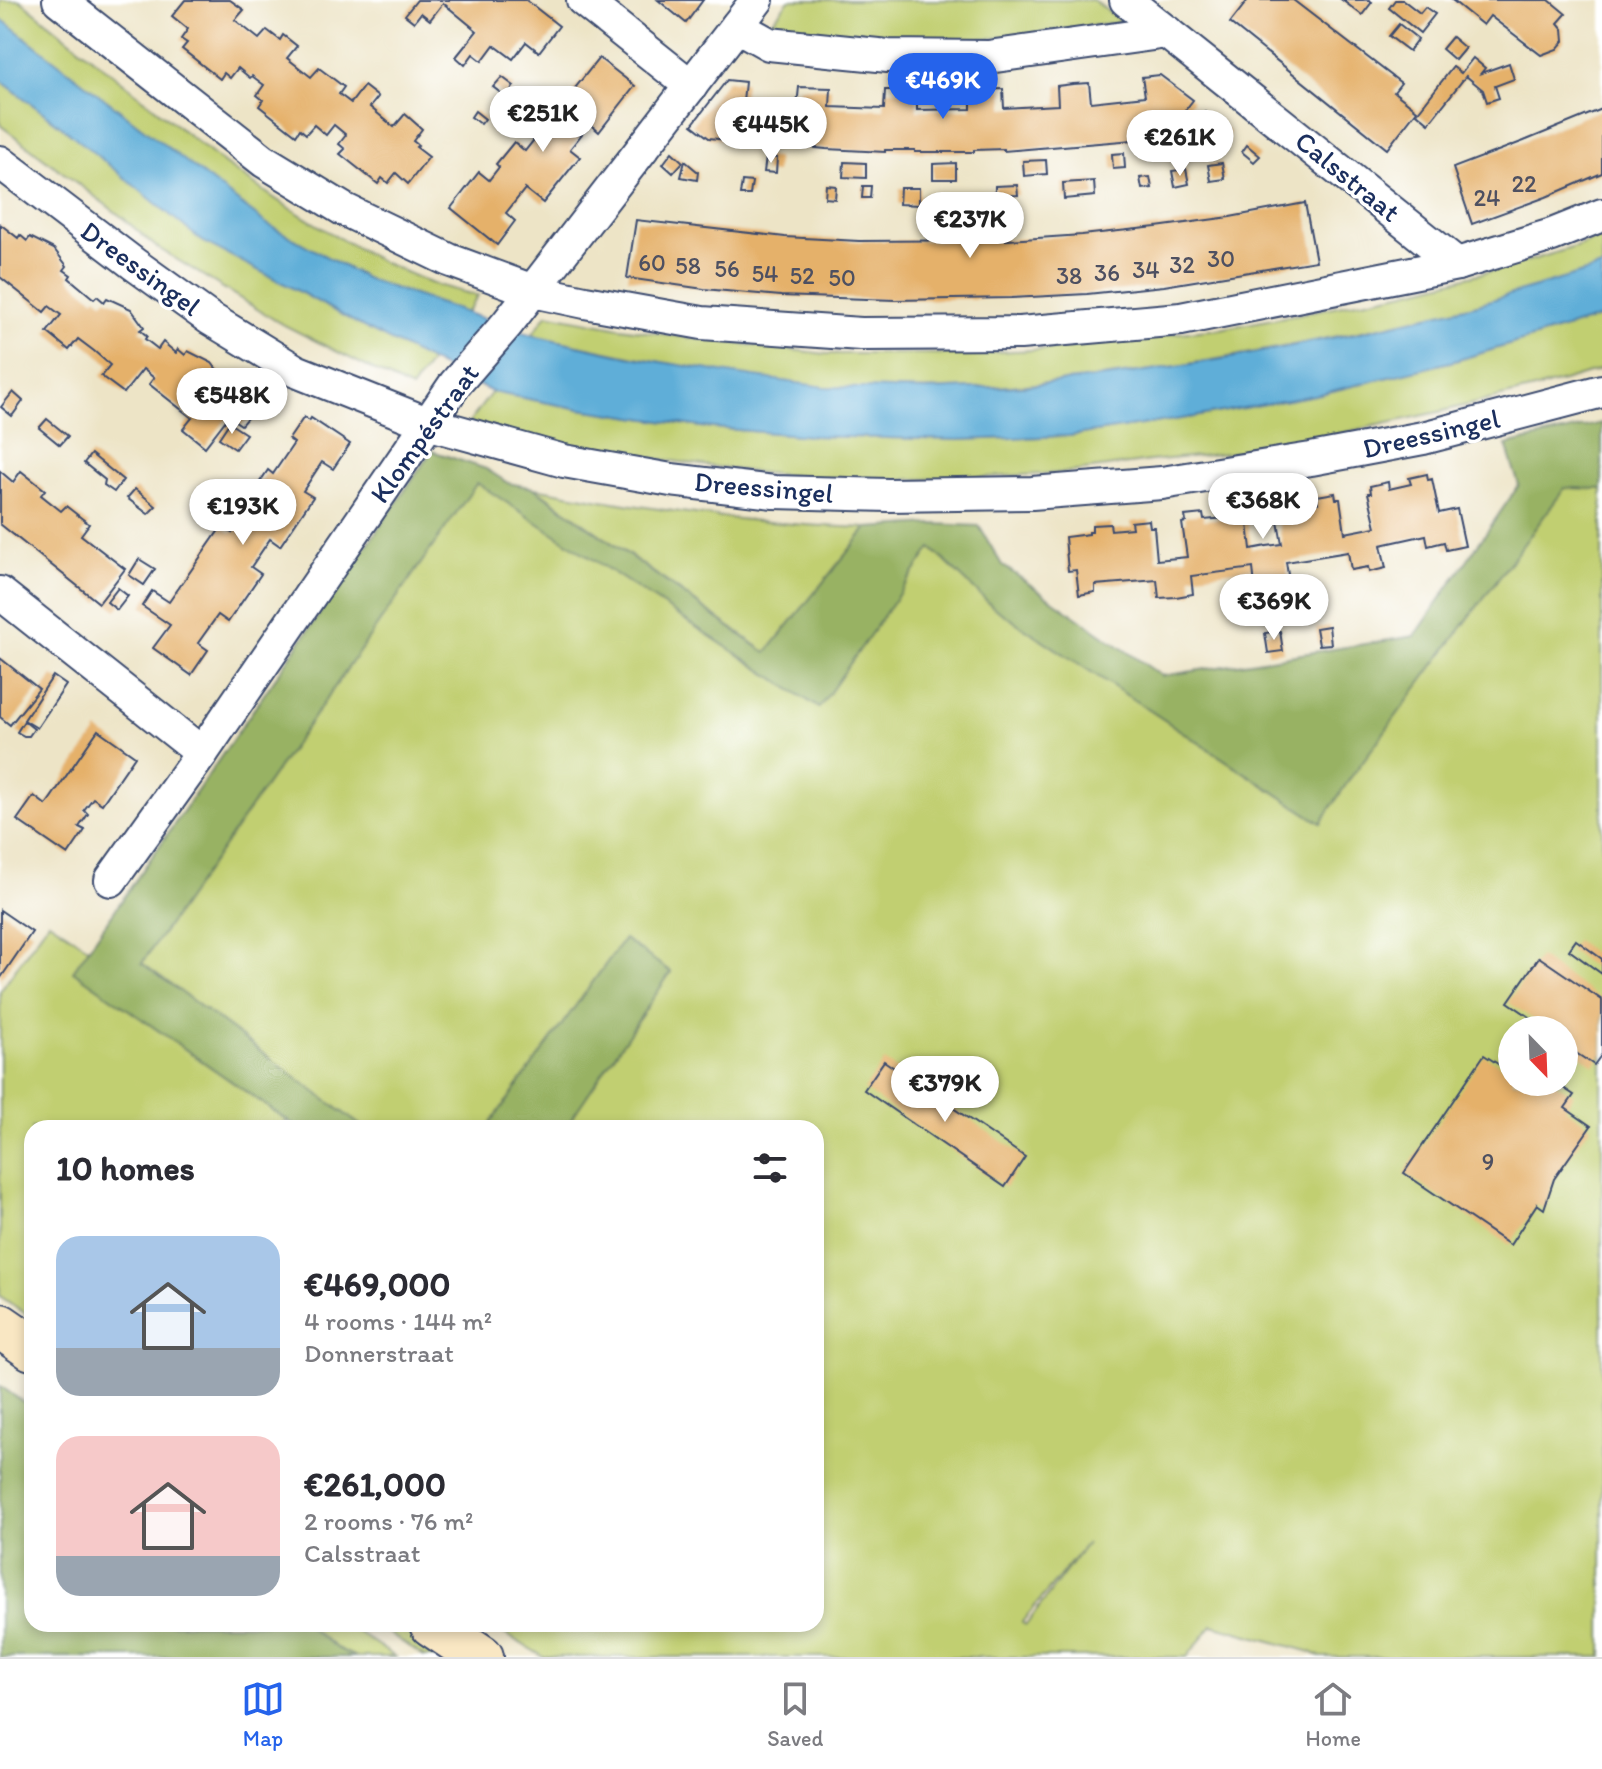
<!DOCTYPE html>
<html lang="en">
<head>
<meta charset="utf-8">
<style>
  body { margin:0; font-family:Itim,sans-serif; background:#f2f2f3; color:#2b2b33; height:100vh; display:flex; flex-direction:column; font-size:30px; white-space:nowrap }
  * { box-sizing:border-box; margin:0 }
  p { font-size:26px; color:#7c7c81 }
  .icon { flex:none; width:44px; height:44px; fill:none; stroke:currentColor; stroke-width:2; stroke-linecap:round; stroke-linejoin:round }
  .map { position:relative; flex:1; overflow:hidden }
  .sheet { position:absolute; left:24px; top:1120px; width:800px; height:512px; display:flex; flex-direction:column; background:#fff; border-radius:24px; box-shadow:0 4px 12px #0003 }
  .sheet>* { flex:none }
  .needle { width:52px; rotate:157deg }
  .tools { position:absolute; left:1498px; top:1016px; display:grid; gap:16px }
  .tools a { display:grid; place-items:center; width:80px; height:80px; border-radius:50%; background:#fff; box-shadow:0 4px 12px #0003; font-size:40px }
  .price { position:absolute; translate:-50% -68px; padding:0 18px; border-radius:28px; background:#fff; color:#222; font-size:26px; line-height:52px; filter:drop-shadow(0 2px 4px #0008) }
  .price::after { content:''; position:absolute; left:50%; top:48px; width:24px; height:18px; margin-left:-12px; background:inherit; clip-path:polygon(0 0,100% 0,50% 100%) }
  .price.current { background:#2563eb; color:#fff }
  ul { padding:0; list-style:none }
  li { display:flex; align-items:center; gap:24px; height:200px; padding:0 32px }
  li span { display:grid; place-items:center; flex:none; width:224px; height:160px; border-radius:24px; color:#555 }
  li>.icon { margin-inline-start:auto }
  span .icon { width:96px; height:96px; fill:#fffc; stroke-width:1 }
  li b { font-size:34px }
  h2 { display:flex; justify-content:space-between; align-items:center; height:96px; padding:0 32px; font-size:34px }
  .tabs { display:flex; justify-content:space-around; align-items:center; height:112px; border-top:2px solid #e1e1e2; background:#fff; font-size:22px; color:#7c7c81 }
  .tabs a { display:grid; justify-items:center; gap:4px }
  .tabs .current { color:#2563eb }
  .map>svg:first-child { display:block }
</style>
</head>
<body>
<div class="map">
<svg width="1602" height="1657" viewBox="0 0 1602 1657">
  <rect width="100%" height="100%" fill="#fff"/>
  <filter id="ink" filterUnits="userSpaceOnUse"><feTurbulence type="fractalNoise" baseFrequency=".0125" numOctaves="2"/><feDisplacementMap in="SourceGraphic" scale="16" xChannelSelector="R" yChannelSelector="G"/><feConvolveMatrix kernelMatrix="1 2 1 2 8 2 1 2 1" color-interpolation-filters="sRGB"/></filter>
  <filter id="wash" filterUnits="userSpaceOnUse"><feTurbulence type="fractalNoise" baseFrequency=".006" numOctaves="4" result="noise"/><feDisplacementMap in="SourceGraphic" scale="32" xChannelSelector="R" yChannelSelector="G"/><feGaussianBlur stdDeviation="1.8" result="paint"/><feColorMatrix in="noise" values="0 0 0 0 0 0 0 0 0 0 0 0 0 0 0 0 0 1.4 0 .05"/><feComposite in="paint" operator="in"/></filter>
  <g filter="url(#wash)">
    <rect width="100%" height="100%" fill="#ede4c6"/>
    <g fill="#c1cf71" stroke="#6e7f68" stroke-width="2" fill-rule="evenodd">
      <polygon points="0,0 20,0 226,165 277,200 327,231 380,261 430,283 478,296 466,313 367,279 267,225 0,18"/>
      <polygon points="789,0 1093,0 1122,22 999,38 895,41 764,32"/>
      <polygon points="0,80 61,126 300,292 431,361 411,389 278,322 155,246 122,217 0,125"/>
      <path d="M1602 237V267C1503 301 1400 324 1298 344 1161 371 1023 393 884 389 864 388 844 388 824 387 725 377 628 356 532 335L547 314 620 328 697 339 826 354H962L1051 349 1136 337 1220 329 1289 316 1406 292 1515 265 1575 247Z"/>
      <polygon points="1602,317 1602,369 1547,386 1434,413 1314,439 1237,452 1150,461 1063,473 967,478 880,480 818,478 754,472 599,451 518,436 469,423 492,392 580,409 701,427 812,436 958,440 1069,436 1194,417 1320,394 1458,360"/>
      <path d="M1602 457V1657H1321L1311 1652 1212 1625 1187 1657H544L488 1624H816V1128H343L103 962 475 474 810 692 921 534 1309 793 1530 484ZM1512 1030H1564V1082H1512ZM1087 1543 1026 1625 1022 1623V1622Z"/>
      <path d="M535 488C644 509 756 525 867 528L767 653Z"/>
      <polygon points="49,921 89,948 74,971 287,1120 282,1128 32,1128 32,1318 0,1296 0,991"/>
      <polygon points="305,1624 346,1624 395,1657 355,1657 336,1648"/>
      <polygon points="381,1624 403,1624 451,1657 424,1657 379,1626"/>
    </g>
    <g fill="#98b263" stroke="#5a7060" stroke-width="2">
      <polygon points="1602,423 1602,489 1565,488 1349,780 1321,823 994,608 931,548 819,708 477,483 142,963 364,1128 298,1128 73,971 432,451 486,469 508,483 534,488 766,653 867,528 933,524 979,526 1002,565 1162,676 1415,636 1519,485 1506,445"/>
      <polygon points="624,939 671,972 565,1128 487,1128"/>
      <polygon points="0,1386 32,1408 32,1624 305,1624 336,1648 355,1657 0,1657"/>
    </g>
    <polygon fill="#5eaed8" stroke="#3c6e9b" stroke-width="2" points="0,18 267,224 367,279 532,335 632,357 734,374 825,387 926,390 1022,386 1113,376 1235,357 1356,333 1478,304 1602,267 1602,317 1458,360 1320,394 1194,417 1069,436 958,440 812,436 701,427 580,409 492,392 367,329 300,292 202,241 61,126 0,80"/>
    <g id="blocks">
      <g fill="#e5b16b">
        <polygon points="185,0 230,0 244,10 235,20 259,39 267,30 280,40 283,35 297,46 287,58 311,77 319,68 344,87 339,94 351,103 364,86 378,97 370,107 394,127 405,114 422,129 413,141 418,145 416,147 429,157 408,184 396,173 388,183 382,178 378,184 340,154 345,149 339,144 346,135 334,125 326,135 314,125 306,134 300,129 296,135 259,106 263,100 257,95 264,85 252,76 250,78 238,68 230,78 224,73 220,79 182,49 187,43 181,39 188,29 172,16"/>
        <polygon points="417,0 526,0 559,26 539,52 526,42 513,59 494,45 482,61 473,54 465,65 456,57 477,31 443,3 430,20 421,13 414,22 405,15"/>
        <polygon points="658,0 703,0 686,23"/>
        <polygon points="1248,0 1293,0 1401,83 1394,92 1417,110 1387,149 1230,23"/>
        <polygon points="1342,0 1369,0 1372,2 1362,15"/>
        <polygon points="1395,0 1403,0 1420,13 1425,7 1435,14 1420,33 1389,8"/>
        <polygon points="1452,0 1549,0 1566,14 1558,23 1563,29 1564,41 1557,49 1541,55 1490,16 1483,25"/>
        <polygon points="1399,24 1418,39 1409,51 1389,36"/>
        <polygon points="1452,37 1465,48 1455,60 1442,49"/>
        <polygon points="599,58 635,86 599,132 590,124 570,149 580,157 543,203 525,189 506,213 515,221 497,245 451,208 479,172 489,180 499,167 496,164 514,142 525,151"/>
        <polygon points="1473,58 1485,68 1481,73 1509,63 1514,79 1495,86 1499,98 1487,102 1483,90 1466,76 1429,123 1417,113 1453,67 1461,73"/>
        <polygon points="1160,75 1193,100 1167,134 1152,138 1122,141 1004,151 1004,149 974,150 974,152 915,152 915,150 885,150 885,152 826,149 796,146 796,148 737,143 737,141 709,138 692,125 727,80 745,82 743,101 797,106 799,87 831,88 830,107 884,109 885,90 917,90 917,110 971,109 971,90 1003,89 1004,108 1058,105 1057,86 1073,84 1089,83 1091,102 1145,96 1142,77"/>
        <polygon points="502,77 514,86 506,97 493,87"/>
        <polygon points="1602,109 1602,173 1546,197 1472,224 1453,168 1524,141"/>
        <polygon points="475,111 485,119 481,124 471,117"/>
        <polygon points="1205,112 1230,132 1220,145 1195,125"/>
        <polygon points="1247,145 1260,156 1254,162 1242,152"/>
        <polygon points="672,152 683,162 673,173 663,164"/>
        <polygon points="1124,153 1125,168 1113,169 1112,154"/>
        <polygon points="766,157 777,158 776,173 764,172"/>
        <polygon points="1046,160 1047,174 1024,176 1023,161"/>
        <polygon points="685,161 698,172 697,180 681,177"/>
        <polygon points="844,162 866,163 866,178 843,177"/>
        <polygon points="956,163 956,179 933,179 933,164"/>
        <polygon points="1222,163 1225,179 1211,181 1208,165"/>
        <polygon points="1186,169 1189,184 1175,187 1172,171"/>
        <polygon points="1150,177 1152,188 1142,189 1140,178"/>
        <polygon points="742,181 752,182 750,195 740,195"/>
        <polygon points="1094,181 1095,196 1064,199 1063,183"/>
        <polygon points="826,185 836,186 835,199 825,198"/>
        <polygon points="1017,185 1018,195 995,196 995,186"/>
        <polygon points="863,186 871,186 870,198 862,198"/>
        <polygon points="900,188 919,188 919,205 899,204"/>
        <polygon points="1305,203 1316,261 1164,286 1087,294 1011,298 895,300 781,296 704,289 627,278 636,220 785,237 859,241 1008,240 1082,235 1156,227 1230,217"/>
        <polygon points="0,224 18,238 20,235 27,241 30,237 54,249 67,266 64,270 71,275 69,278 94,299 97,296 104,302 107,298 131,309 144,327 140,330 147,336 145,339 158,349 163,342 176,353 178,349 185,355 188,351 212,363 225,380 222,384 229,389 226,392 239,403 205,447 183,429 192,418 149,384 154,378 143,369 124,393 101,376 110,365 94,351 78,339 69,350 47,332 61,315 49,306 44,312 0,277"/>
        <polygon points="13,392 23,401 12,416 1,407"/>
        <polygon points="243,402 253,411 241,425 231,418"/>
        <polygon points="304,417 309,421 311,418 350,444 333,469 322,462 303,491 313,497 280,546 270,539 251,567 261,574 228,622 218,615 198,643 208,650 191,675 153,648 170,625 142,606 152,591 169,602 222,526 232,533 242,518 232,511 248,489 253,492 268,470 273,474 294,443 289,439"/>
        <polygon points="47,419 68,436 60,445 39,428"/>
        <polygon points="229,423 246,434 235,449 219,438"/>
        <polygon points="91,454 123,480 114,492 104,485 105,480 84,463"/>
        <polygon points="0,471 13,482 21,471 45,490 41,495 61,511 66,506 89,524 81,535 125,569 99,603 0,524"/>
        <polygon points="1427,474 1428,480 1432,479 1439,513 1457,509 1465,546 1446,550 1444,542 1428,546 1426,535 1381,545 1386,568 1369,572 1368,567 1351,570 1348,552 1286,562 1289,581 1255,586 1253,568 1191,576 1193,594 1176,597 1159,598 1157,580 1095,585 1095,592 1079,595 1076,570 1068,571 1065,537 1089,534 1089,532 1092,532 1092,525 1110,524 1111,530 1121,529 1132,528 1131,522 1149,520 1150,527 1154,527 1157,560 1187,557 1182,523 1186,522 1185,516 1203,514 1204,520 1226,518 1225,511 1243,509 1244,515 1247,515 1251,549 1267,546 1282,544 1276,510 1279,510 1278,504 1296,500 1297,506 1318,503 1317,496 1335,493 1336,499 1340,499 1345,533 1376,527 1368,493 1371,493 1370,486 1388,482 1389,489 1411,484 1409,478"/>
        <polygon points="135,489 156,506 148,514 127,498"/>
        <polygon points="139,559 155,569 144,585 129,575"/>
        <polygon points="118,588 128,596 117,610 107,602"/>
        <polygon points="1329,626 1331,644 1319,645 1316,628"/>
        <polygon points="1280,631 1283,651 1268,653 1265,633"/>
        <polygon points="0,658 39,689 10,725 0,717"/>
        <polygon points="53,676 66,685 37,728 24,720"/>
        <polygon points="24,721 34,729 29,736 24,736 17,732"/>
        <polygon points="98,730 135,756 102,804 93,798 84,810 88,814 79,827 85,830 68,855 17,820 34,796 46,805"/>
        <polygon points="0,910 32,932 0,979"/>
        <polygon points="1576,940 1602,959 1602,974 1569,950"/>
        <polygon points="1539,957 1602,1000 1602,1054 1594,1065 1564,1045 1564,1030 1542,1030 1541,1029 1543,1026 1508,1002"/>
        <polygon points="1484,1055 1512,1073 1512,1082 1554,1082 1574,1095 1565,1108 1591,1126 1554,1179 1544,1209 1537,1204 1510,1245 1404,1173"/>
        <polygon points="884,1061 1025,1157 1005,1187 864,1090"/>
      </g>
    </g>
  </g>
  <g filter="url(#ink)">
    <use href="#blocks" fill-opacity="0" stroke="#3a4a6e" stroke-width="2"/>
    <g fill="none" stroke-linecap="round" stroke-linejoin="round">
      <defs>
        <g id="street">
          <polyline points="59,0 264,161 343,209 449,260 533,291 585,302 702,323 861,334 1020,333 1181,319 1457,264 1552,235 1602,215"/>
          <polyline points="583,0 691,86"/>
          <polyline points="1126,0 1457,264"/>
          <polyline points="737,26 769,44 888,56 988,57 1167,32"/>
          <polyline points="0,162 134,264 209,318 296,371 427,423 564,461 671,480 774,492 888,495 1032,493 1162,483 1311,459 1423,438 1602,391"/>
          <polyline points="0,593 202,753"/>
          <polyline points="111,880 202,753 455,384 507,324 757,0"/>
        </g>
        <g id="secondary">
          <polyline points="0,1326 32,1348"/>
          <polyline points="432,1624 481,1657"/>
        </g>
      </defs>
      <use href="#street" stroke="#3a4a6e" stroke-width="36"/>
      <use href="#secondary" stroke="#3a4a6e" stroke-width="48"/>
      <use href="#street" stroke="#fff" stroke-width="32"/>
      <use href="#secondary" stroke="#f9e7c3" stroke-width="44"/>
    </g>
  </g>
  <g text-anchor="middle" dominant-baseline="central" stroke-width="7" stroke-linejoin="round" paint-order="stroke">
    <g font-size="24" fill="#4e5061">
      <text x="1524" y="183">22</text>
      <text x="1487" y="197">24</text>
      <text x="1221" y="258">30</text>
      <text x="652" y="262">60</text>
      <text x="1182" y="264">32</text>
      <text x="688" y="265">58</text>
      <text x="727" y="268">56</text>
      <text x="1146" y="269">34</text>
      <text x="1107" y="272">36</text>
      <text x="765" y="273">54</text>
      <text x="802" y="275">52</text>
      <text x="1069" y="275">38</text>
      <text x="842" y="277">50</text>
      <text x="1488" y="1161">9</text>
    </g>
    <g font-size="28" fill="#1b2f5e" stroke="#fff">
      <text transform="translate(1348 176) rotate(39)">Calsstraat</text>
      <text transform="translate(141 268) rotate(36)">Dreessingel</text>
      <text transform="translate(424 433) rotate(-54)">Klompéstraat</text>
      <text transform="translate(1431 433) rotate(-13)">Dreessingel</text>
      <text transform="translate(764 487) rotate(5)">Dreessingel</text>
    </g>
  </g>
</svg>
<div class="tools">
<a><svg class="needle" viewBox="-14 -14 28 28"><path d="M0-13l5 13h-10z" fill="#e53935"/><path d="M0 13l5-13h-10z" fill="#7c7c81"/></svg></a>
</div>
<b class="price current" style="left:943px;top:121px">€469K</b>
<b class="price" style="left:543px;top:154px">€251K</b>
<b class="price" style="left:771px;top:165px">€445K</b>
<b class="price" style="left:1180px;top:178px">€261K</b>
<b class="price" style="left:970px;top:260px">€237K</b>
<b class="price" style="left:232px;top:436px">€548K</b>
<b class="price" style="left:1263px;top:541px">€368K</b>
<b class="price" style="left:243px;top:547px">€193K</b>
<b class="price" style="left:1274px;top:642px">€369K</b>
<b class="price" style="left:945px;top:1124px">€379K</b>
<section class="sheet">
<h2>10 homes<svg class="icon" aria-label="filters" viewBox="0 0 24 24"><path d="M4 7h16M4 17h16"/><circle cx="9" cy="7" r="2"/><circle cx="15" cy="17" r="2"/></svg></h2>
<ul>
<li><span style="background:linear-gradient(#a9c7e8 70%,#9aa5b1 0)"><svg class="icon" aria-label="home" viewBox="0 0 24 24"><path d="M3 11l9-7 9 7M6 9v11h12V9"/></svg></span><div><b>€469,000</b><p>4 rooms · 144 m²</p><p>Donnerstraat</p></div></li>
<li><span style="background:linear-gradient(#f6c9c9 75%,#9aa5b1 0)"><svg class="icon" aria-label="home" viewBox="0 0 24 24"><path d="M3 11l9-7 9 7M6 9v11h12V9"/></svg></span><div><b>€261,000</b><p>2 rooms · 76 m²</p><p>Calsstraat</p></div></li>
</ul>
</section>
</div>
<nav class="tabs">
<a class="current"><svg class="icon" aria-label="map" viewBox="0 0 24 24"><path d="M3 6l6-2 6 2 6-2v14l-6 2-6-2-6 2zM9 4v14M15 6v14"/></svg>Map</a>
<a><svg class="icon" aria-label="saved" viewBox="0 0 24 24"><path d="M7 4h10v16l-5-4-5 4z"/></svg>Saved</a>
<a><svg class="icon" aria-label="home" viewBox="0 0 24 24"><path d="M3 11l9-7 9 7M6 9v11h12V9"/></svg>Home</a>
</nav>
</body>
</html>
